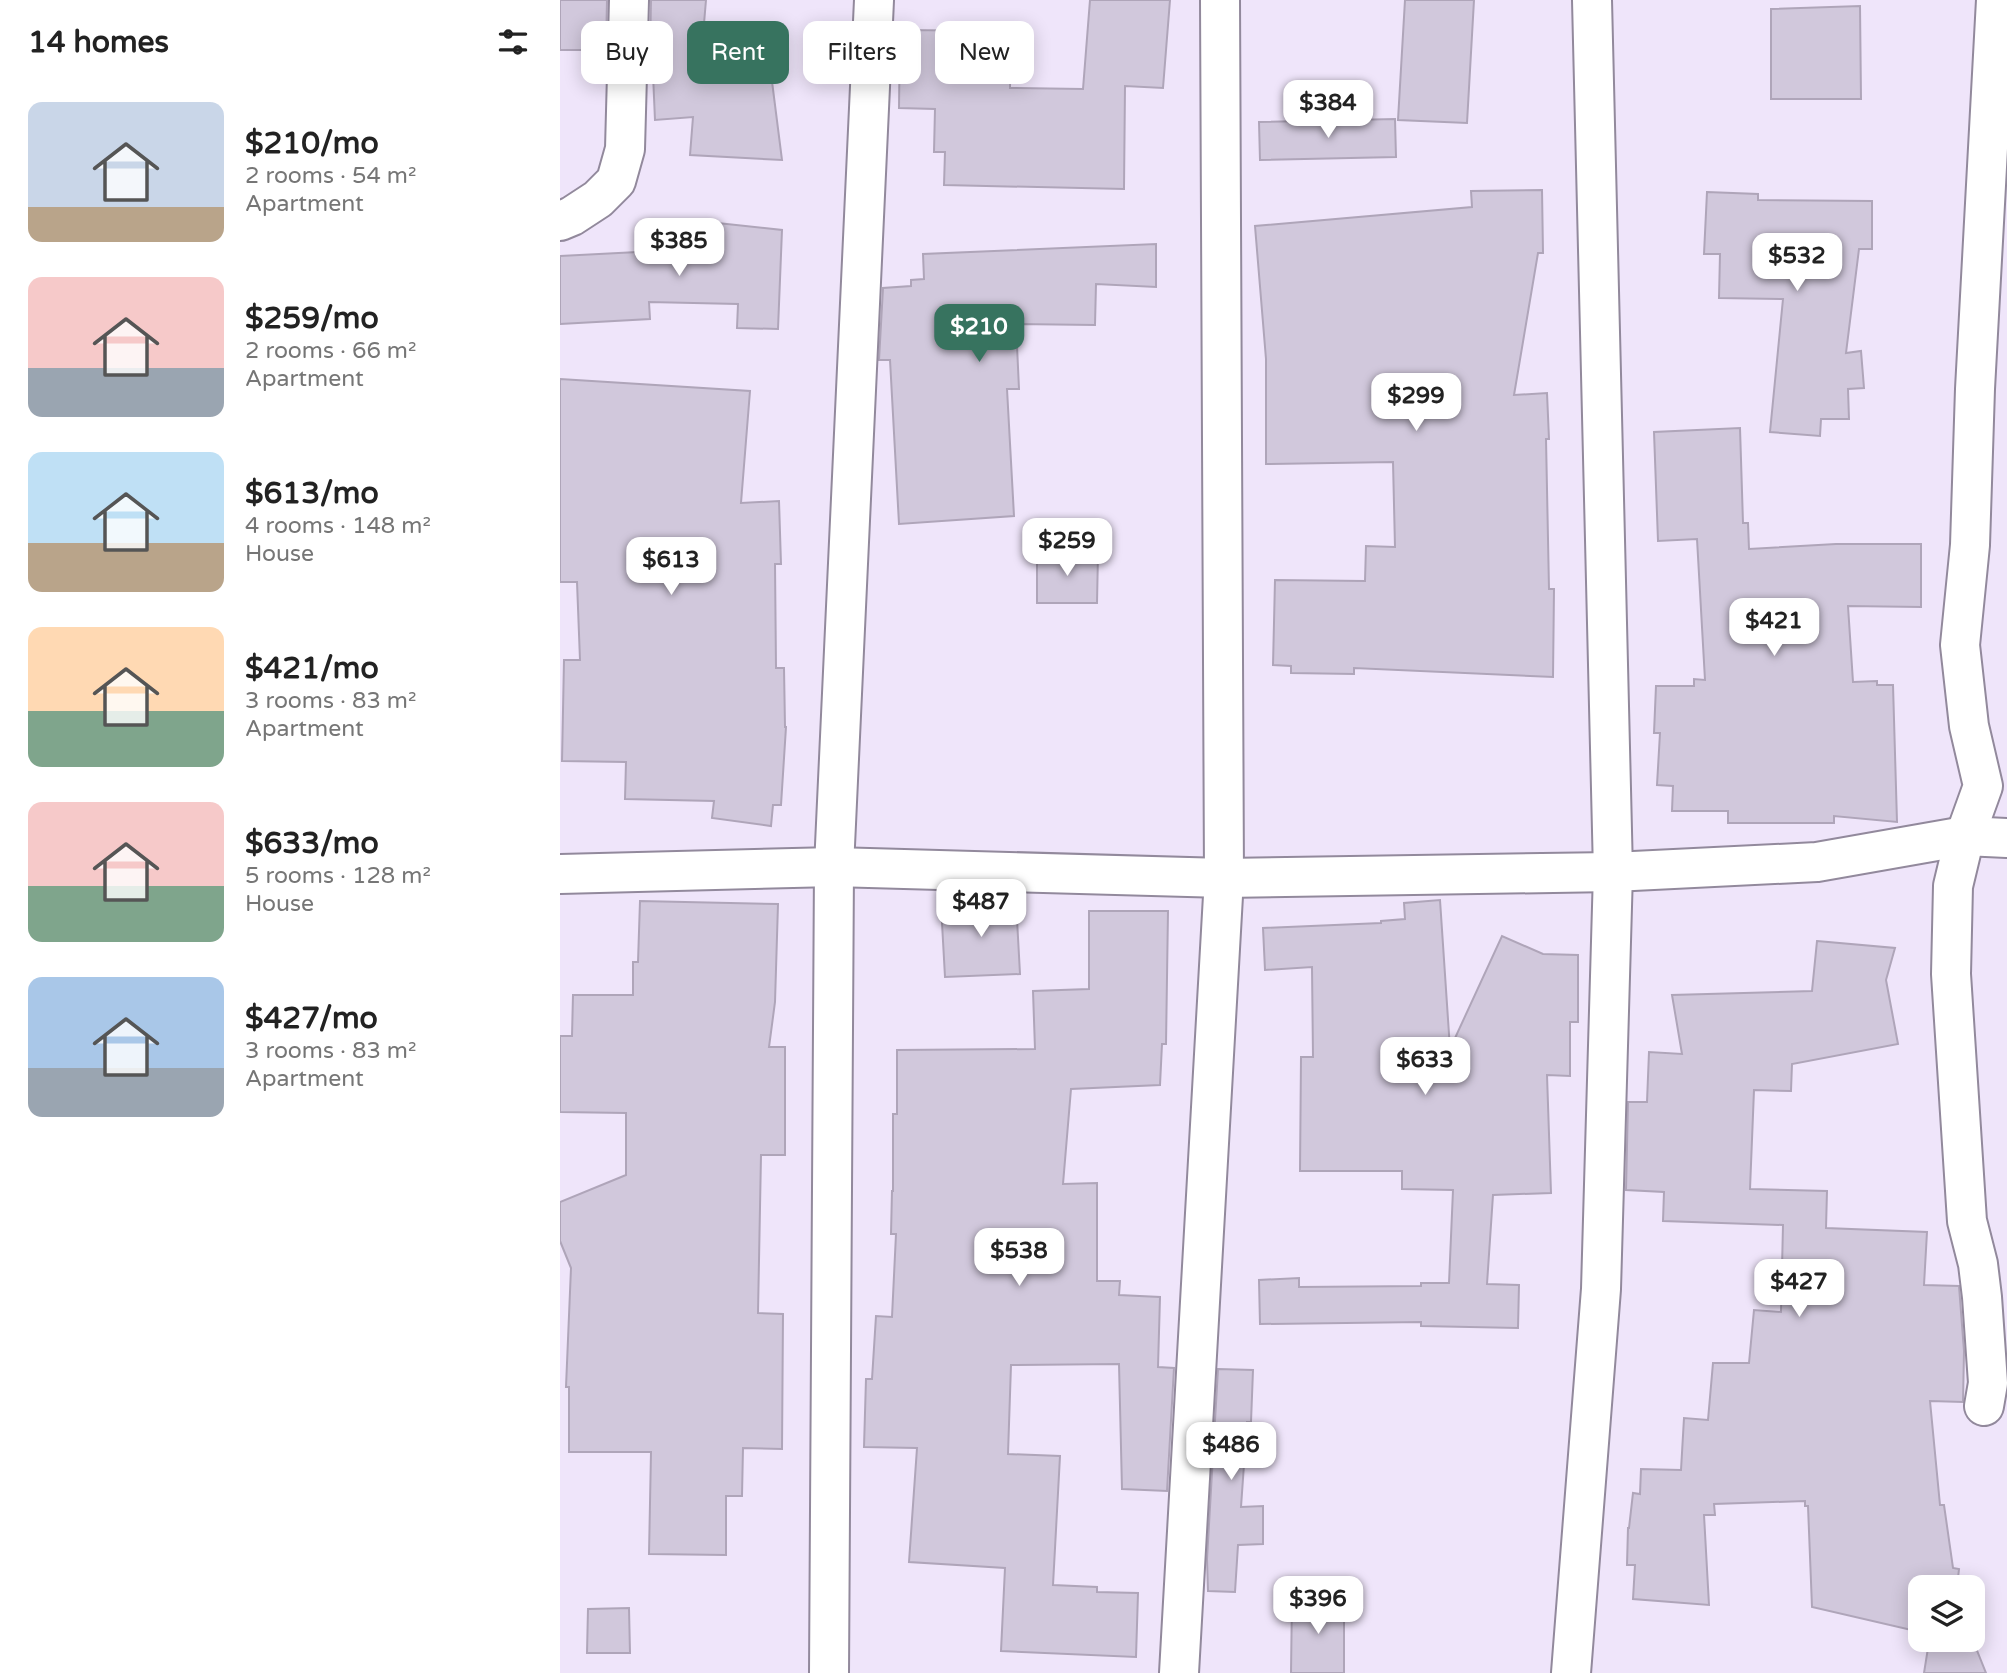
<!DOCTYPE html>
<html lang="en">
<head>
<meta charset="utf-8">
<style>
  body { margin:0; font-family:"Varela Round",sans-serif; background:#f2f2f2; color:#222; height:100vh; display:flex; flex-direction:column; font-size:26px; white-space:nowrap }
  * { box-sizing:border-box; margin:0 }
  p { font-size:23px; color:#767676 }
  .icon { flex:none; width:38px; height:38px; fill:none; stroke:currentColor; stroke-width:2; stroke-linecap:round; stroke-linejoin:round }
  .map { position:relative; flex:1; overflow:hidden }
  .panel { display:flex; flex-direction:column; background:#fff; width:560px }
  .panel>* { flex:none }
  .hud { position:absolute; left:21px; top:21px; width:665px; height:63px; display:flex; gap:14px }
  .controls { position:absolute; left:1348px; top:1575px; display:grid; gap:14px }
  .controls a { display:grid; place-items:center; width:77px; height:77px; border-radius:14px; background:#fff; box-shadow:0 4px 18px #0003; font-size:35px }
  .price { position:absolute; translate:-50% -60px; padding:0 16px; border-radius:14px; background:#fff; color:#222; font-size:23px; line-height:46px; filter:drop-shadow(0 2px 4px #0008) }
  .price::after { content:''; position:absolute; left:50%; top:42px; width:21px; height:16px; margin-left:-10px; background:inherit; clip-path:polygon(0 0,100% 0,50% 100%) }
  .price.on { background:#37735f; color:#fff }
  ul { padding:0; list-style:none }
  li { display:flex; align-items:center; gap:21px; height:175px; padding:0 28px }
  li span { display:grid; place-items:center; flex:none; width:196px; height:140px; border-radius:14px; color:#555 }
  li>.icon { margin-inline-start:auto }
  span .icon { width:84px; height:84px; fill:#fffc; stroke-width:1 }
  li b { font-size:30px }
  h2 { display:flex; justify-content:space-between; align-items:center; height:84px; padding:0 28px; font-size:30px }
  .tag { padding:0 24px; border-radius:14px; background:#fff; box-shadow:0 4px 18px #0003; font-size:24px; line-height:63px }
  .tag.on { background:#37735f; color:#fff }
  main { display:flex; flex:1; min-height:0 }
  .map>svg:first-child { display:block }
</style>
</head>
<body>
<main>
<section class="panel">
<h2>14 homes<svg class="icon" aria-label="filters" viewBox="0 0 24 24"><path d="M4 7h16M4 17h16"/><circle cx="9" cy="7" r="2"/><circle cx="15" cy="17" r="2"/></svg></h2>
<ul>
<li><span style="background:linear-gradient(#c9d6e8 75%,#b9a48a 0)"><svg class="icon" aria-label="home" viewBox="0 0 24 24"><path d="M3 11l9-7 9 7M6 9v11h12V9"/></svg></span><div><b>$210/mo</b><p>2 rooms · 54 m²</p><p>Apartment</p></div></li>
<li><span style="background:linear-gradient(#f6c9c9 65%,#9aa5b1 0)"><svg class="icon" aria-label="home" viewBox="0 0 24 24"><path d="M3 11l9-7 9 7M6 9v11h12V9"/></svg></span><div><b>$259/mo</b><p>2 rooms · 66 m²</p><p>Apartment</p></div></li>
<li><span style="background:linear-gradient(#bfe0f5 65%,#b9a48a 0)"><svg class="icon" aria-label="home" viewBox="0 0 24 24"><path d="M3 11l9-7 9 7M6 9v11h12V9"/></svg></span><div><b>$613/mo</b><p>4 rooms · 148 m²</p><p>House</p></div></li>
<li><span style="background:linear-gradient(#ffd9b3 60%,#7fa58c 0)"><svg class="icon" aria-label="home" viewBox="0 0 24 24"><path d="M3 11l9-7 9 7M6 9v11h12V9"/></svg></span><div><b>$421/mo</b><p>3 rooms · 83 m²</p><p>Apartment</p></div></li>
<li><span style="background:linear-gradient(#f6c9c9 60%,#7fa58c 0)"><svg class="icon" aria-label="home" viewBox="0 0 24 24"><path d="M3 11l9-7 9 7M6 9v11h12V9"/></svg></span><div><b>$633/mo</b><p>5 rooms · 128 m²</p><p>House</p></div></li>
<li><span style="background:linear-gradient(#a9c7e8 65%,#9aa5b1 0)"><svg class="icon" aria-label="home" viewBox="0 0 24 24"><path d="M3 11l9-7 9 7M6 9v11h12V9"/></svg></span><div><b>$427/mo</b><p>3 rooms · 83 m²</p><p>Apartment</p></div></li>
</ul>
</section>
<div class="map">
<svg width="1447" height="1673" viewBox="0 0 1447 1673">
  <rect width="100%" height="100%" fill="#efe5fa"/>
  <g fill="#d1c8dc" stroke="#afa5b9" stroke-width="2">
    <polygon points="0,0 47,0 46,50 0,50"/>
    <polygon points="91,0 146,0 141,59 208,50 222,160 130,155 133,117 95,120 92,51 90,51"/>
    <polygon points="530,0 610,0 603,88 565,86 564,189 384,185 385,152 374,152 375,109 339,108 340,30 451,31 450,88 523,89"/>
    <polygon points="845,0 914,0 907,123 838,120"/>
    <polygon points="1300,6 1301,99 1211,99 1211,9"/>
    <polygon points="835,119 836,157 700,160 699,122"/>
    <polygon points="982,190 983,253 978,253 954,395 987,393 989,439 986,439 989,589 994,589 993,677 794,668 794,674 731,673 731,666 713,665 715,580 805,581 806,546 835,547 833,462 706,464 706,359 695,226 912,207 911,191"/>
    <polygon points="1147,192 1198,194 1198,200 1312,201 1312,249 1299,249 1286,353 1301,351 1304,388 1288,389 1289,419 1261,419 1260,436 1210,432 1223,299 1159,298 1160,254 1144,254"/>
    <polygon points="139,221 222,230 218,329 177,328 178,304 89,302 90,319 0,324 0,256 136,249"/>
    <polygon points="596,244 596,287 536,284 535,325 456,324 459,389 447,389 454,516 339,524 330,360 319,360 323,288 351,286 351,280 364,279 363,254"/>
    <polygon points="0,379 190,391 181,503 219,501 221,564 215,564 216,668 224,668 225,727 226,727 221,805 213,805 211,826 152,818 154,801 65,799 66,762 2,761 4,660 20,660 17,582 0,582"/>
    <polygon points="1180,428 1183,523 1188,523 1189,549 1276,544 1361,544 1361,607 1288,606 1293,682 1317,681 1317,685 1333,685 1337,822 1274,816 1274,823 1168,823 1168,811 1112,811 1113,786 1097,785 1100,733 1094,733 1096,686 1134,686 1134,679 1145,680 1137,539 1098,541 1094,432"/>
    <polygon points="477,553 538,553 537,603 477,603"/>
    <polygon points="880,900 890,1049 942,936 983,954 1018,955 1018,1022 1010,1022 1010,1076 987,1075 991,1193 933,1195 927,1284 959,1285 958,1328 861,1326 861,1322 700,1324 699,1280 739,1278 739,1287 861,1286 861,1283 889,1283 893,1190 842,1189 842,1171 740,1171 741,1057 753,1057 752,967 705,970 703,928 821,923 821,921 845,919 844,903"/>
    <polygon points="80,901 218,904 215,1002 209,1047 225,1047 225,1155 201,1155 198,1313 223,1314 222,1449 183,1448 182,1496 166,1496 166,1555 89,1554 91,1452 9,1452 9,1387 6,1387 11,1268 0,1241 0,1202 66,1175 66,1113 0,1112 0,1036 12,1036 13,995 73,995 73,962 78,962"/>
    <polygon points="456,901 460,974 385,977 381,905"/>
    <polygon points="529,911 608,911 606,1044 602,1044 600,1085 511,1089 503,1184 537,1183 537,1281 560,1281 559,1295 600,1297 598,1367 614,1368 607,1491 562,1489 559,1364 451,1365 448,1454 500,1456 493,1585 537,1587 537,1592 578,1593 576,1657 441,1651 445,1568 349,1562 357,1448 304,1447 306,1379 312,1379 316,1316 332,1317 336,1234 331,1234 332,1191 333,1191 333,1114 337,1114 337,1050 475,1049 473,991 529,989"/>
    <polygon points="1257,941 1335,948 1326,980 1338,1044 1232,1064 1231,1091 1194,1090 1190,1189 1267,1191 1266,1228 1367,1232 1364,1285 1399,1286 1404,1351 1403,1402 1370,1401 1380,1505 1384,1505 1393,1568 1399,1569 1397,1587 1360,1587 1360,1632 1252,1607 1248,1506 1245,1506 1245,1501 1154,1504 1155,1515 1144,1515 1149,1605 1073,1599 1075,1565 1067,1565 1068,1528 1069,1528 1073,1493 1080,1494 1081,1469 1121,1470 1124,1418 1148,1420 1153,1363 1189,1363 1194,1310 1221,1312 1223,1225 1103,1221 1104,1192 1066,1190 1068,1102 1087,1102 1089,1052 1122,1054 1112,995 1252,991"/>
    <polygon points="658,1369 693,1370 691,1422 687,1422 681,1507 703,1506 703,1544 678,1545 675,1592 648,1591 647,1559"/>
    <polygon points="732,1598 784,1598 784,1673 731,1673"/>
    <polygon points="69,1608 70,1653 27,1653 28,1609"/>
    <polygon points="1412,1638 1426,1673 1364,1673 1368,1648 1359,1645 1361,1640"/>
  </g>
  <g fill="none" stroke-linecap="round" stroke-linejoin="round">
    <defs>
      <g id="minor">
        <polyline points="0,221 12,216 38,199 56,181 65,149 69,0"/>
        <polyline points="0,874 274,867 664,878 1053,872 1257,862 1405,836 1447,838"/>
        <polyline points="1424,1406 1428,1383 1422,1297 1418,1264 1407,1221 1391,974 1393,886 1405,836 1423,786 1409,726 1400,645 1410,545 1415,389 1436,0"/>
        <polyline points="269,1673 274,867 314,0"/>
        <polyline points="619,1673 664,878 660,0"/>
        <polyline points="1011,1673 1041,1289 1053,872 1032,0"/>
      </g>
    </defs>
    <use href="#minor" stroke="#92899c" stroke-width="42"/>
    <use href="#minor" stroke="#fff" stroke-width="38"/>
  </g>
</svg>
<div class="controls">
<a><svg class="icon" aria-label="layers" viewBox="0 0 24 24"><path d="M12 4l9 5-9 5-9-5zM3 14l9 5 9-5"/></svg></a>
</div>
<b class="price" style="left:768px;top:140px">$384</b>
<b class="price" style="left:119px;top:278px">$385</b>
<b class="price" style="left:1237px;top:293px">$532</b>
<b class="price on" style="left:419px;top:364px">$210</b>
<b class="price" style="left:856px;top:433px">$299</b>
<b class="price" style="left:507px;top:578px">$259</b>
<b class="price" style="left:111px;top:597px">$613</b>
<b class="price" style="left:1214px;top:658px">$421</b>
<b class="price" style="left:421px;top:939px">$487</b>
<b class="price" style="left:865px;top:1097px">$633</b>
<b class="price" style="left:459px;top:1288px">$538</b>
<b class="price" style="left:1239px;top:1319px">$427</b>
<b class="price" style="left:671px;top:1482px">$486</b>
<b class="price" style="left:758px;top:1636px">$396</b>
<div class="hud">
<a class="tag">Buy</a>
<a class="tag on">Rent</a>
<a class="tag">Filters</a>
<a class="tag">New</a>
</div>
</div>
</main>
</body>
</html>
